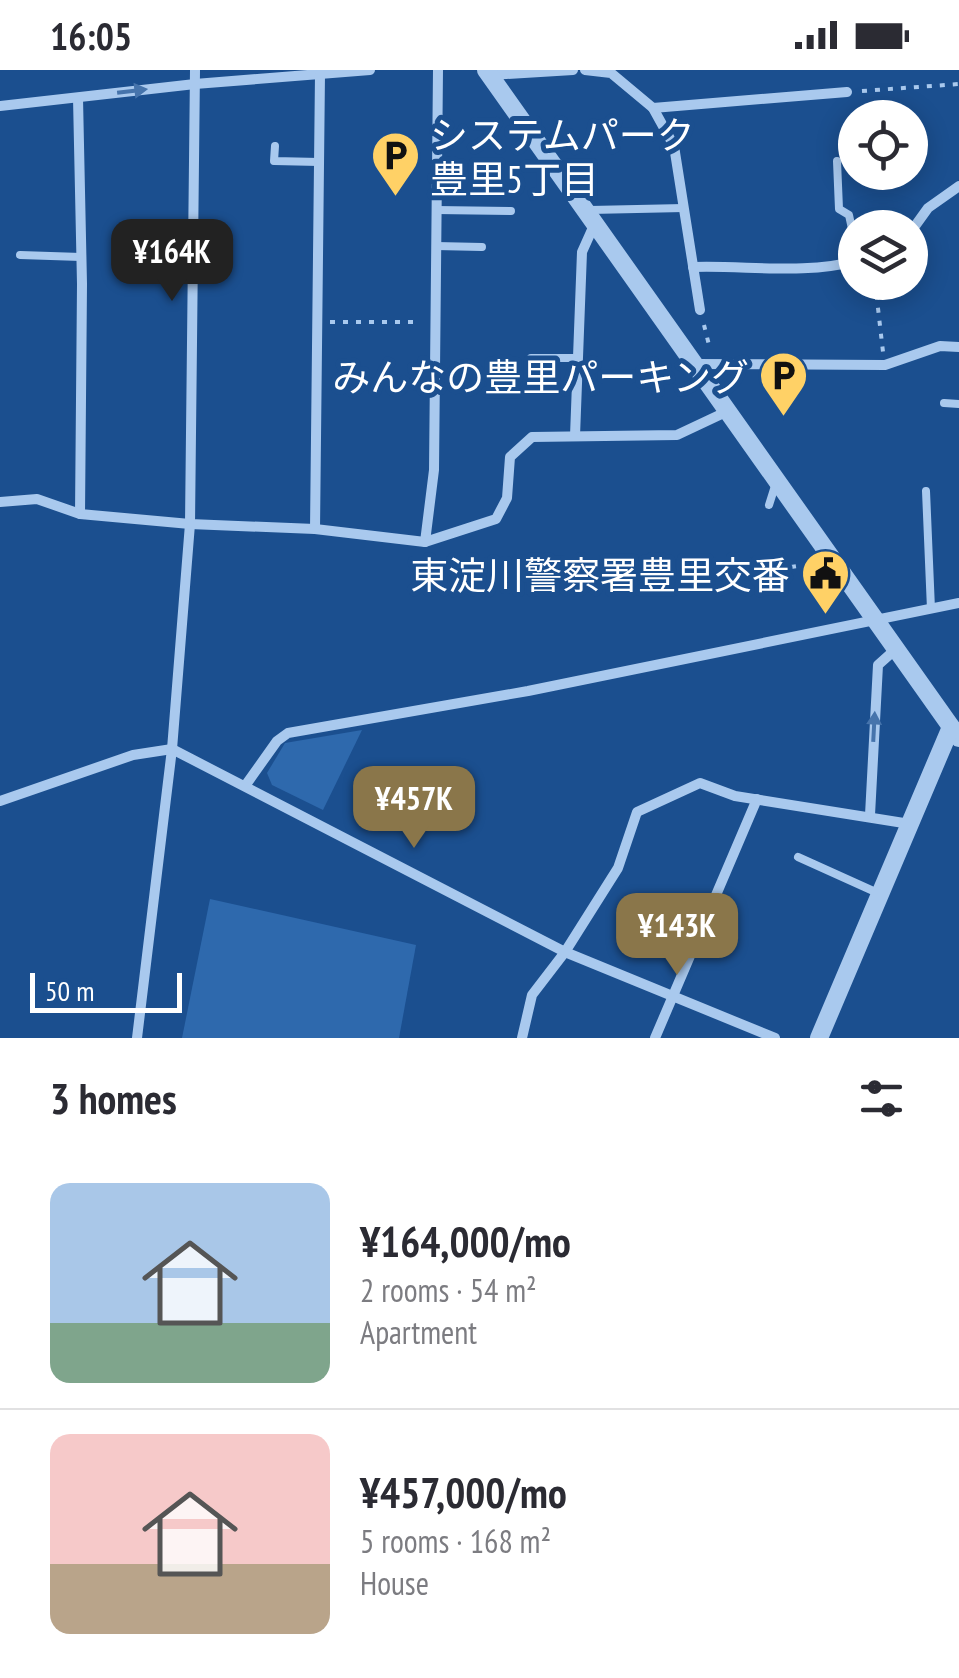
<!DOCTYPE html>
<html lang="en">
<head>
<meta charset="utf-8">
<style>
  body { margin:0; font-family:"PT Sans Narrow","Noto Sans JP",sans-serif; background:#f7f7f7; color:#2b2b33; height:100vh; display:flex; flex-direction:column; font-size:38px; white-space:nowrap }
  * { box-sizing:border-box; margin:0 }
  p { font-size:32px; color:#7c7c81 }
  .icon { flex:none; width:55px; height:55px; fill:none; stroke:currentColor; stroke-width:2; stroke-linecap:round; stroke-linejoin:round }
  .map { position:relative; height:968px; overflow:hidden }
  .panel { display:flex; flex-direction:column; background:#fff; flex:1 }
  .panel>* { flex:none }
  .buttons { position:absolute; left:838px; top:30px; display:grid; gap:20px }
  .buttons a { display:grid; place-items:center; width:90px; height:90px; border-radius:50%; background:#fff; box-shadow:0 5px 25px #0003; font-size:50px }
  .scale { position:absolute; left:30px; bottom:25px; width:152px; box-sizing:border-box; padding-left:10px; border:5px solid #fff; border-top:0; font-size:28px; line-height:35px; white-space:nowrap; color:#fff; -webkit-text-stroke:8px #1b4f8f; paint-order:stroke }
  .price { position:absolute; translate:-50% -85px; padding:0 22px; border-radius:20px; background:#8a764a; color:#fff; font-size:32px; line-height:65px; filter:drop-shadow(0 2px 5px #0008) }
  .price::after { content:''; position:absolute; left:50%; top:60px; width:30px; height:22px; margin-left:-15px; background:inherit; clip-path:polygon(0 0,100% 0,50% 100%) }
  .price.current { background:#222; color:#fff }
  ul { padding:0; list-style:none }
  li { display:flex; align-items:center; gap:30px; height:250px; padding:0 50px }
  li+li { border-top:2px solid #e1e1e2 }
  li span { display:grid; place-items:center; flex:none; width:280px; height:200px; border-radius:20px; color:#555 }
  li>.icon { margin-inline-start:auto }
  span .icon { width:120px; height:120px; fill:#fffc; stroke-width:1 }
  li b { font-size:42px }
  h2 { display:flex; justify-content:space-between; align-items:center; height:120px; padding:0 50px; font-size:42px }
  .status { display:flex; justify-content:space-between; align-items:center; height:70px; padding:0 50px; background:#fff; direction:ltr }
  .status svg { height:28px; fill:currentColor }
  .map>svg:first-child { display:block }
</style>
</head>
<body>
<div class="status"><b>16:05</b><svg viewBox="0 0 49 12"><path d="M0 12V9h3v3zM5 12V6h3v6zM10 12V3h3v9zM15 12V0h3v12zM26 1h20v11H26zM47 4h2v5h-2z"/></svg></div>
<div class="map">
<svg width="959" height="968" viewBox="0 0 959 968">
  <rect width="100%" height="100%" fill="#1b4f8f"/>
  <g fill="#2e69ad">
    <polygon points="362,660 323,740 272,715 267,703 285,673"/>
    <polygon points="210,829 416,875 399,968 182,968"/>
  </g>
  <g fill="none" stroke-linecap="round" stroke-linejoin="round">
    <g stroke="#a9c9ee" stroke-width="4" stroke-dasharray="5 8" stroke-linecap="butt">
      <polyline points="862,21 959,14"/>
      <polyline points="875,212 883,282"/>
      <polyline points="330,252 420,252"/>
      <polyline points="704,255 710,279"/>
      <polyline points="791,497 811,494"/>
    </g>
    <g stroke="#a9c9ee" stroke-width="8">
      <polyline points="275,76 274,91 319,92"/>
      <polyline points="837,91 839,139 849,145 855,173"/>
      <polyline points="436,140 511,141"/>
      <polyline points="590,140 684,138"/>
      <polyline points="436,176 482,177"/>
      <polyline points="20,185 81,187"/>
      <polyline points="531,288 578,288"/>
      <polyline points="944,333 959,334"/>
      <polyline points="926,421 931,539"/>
      <polyline points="769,435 775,416"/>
      <polyline points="798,787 880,824"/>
    </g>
    <g stroke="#a9c9ee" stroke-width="10">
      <polyline points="585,0 611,3 653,38 674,76 700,240"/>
      <polyline points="490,5 573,0"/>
      <polyline points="78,28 82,214 80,444"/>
      <polyline points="0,36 195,14 370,0"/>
      <polyline points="653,38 847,22"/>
      <polyline points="910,163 928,138 959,116"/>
      <path d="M693 197C744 195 807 205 855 191"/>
      <polyline points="695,294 885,295 940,276 959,277"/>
      <polyline points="575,366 582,182 595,153"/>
      <polyline points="0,432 37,429 80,444 190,454 315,459 425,472 496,449 507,428 510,387 532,367 677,365 728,341"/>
      <polyline points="315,459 320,4"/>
      <polyline points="425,472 434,400 438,0"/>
      <polyline points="245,716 277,671 288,663 528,621 959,533"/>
      <polyline points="0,731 133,685 172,679 565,882 775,968"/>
      <polyline points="870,745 878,595 897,578"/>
      <polyline points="137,968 172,679 190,454 195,0"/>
      <polyline points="522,968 532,925 565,882 618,798 637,742 700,713 735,726 910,754"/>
      <polyline points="655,968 757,729"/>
    </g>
    <g stroke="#a9c9ee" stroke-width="18">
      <polyline points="486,0 959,668"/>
      <polyline points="819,968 951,657"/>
    </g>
  </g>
  <defs><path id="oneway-solid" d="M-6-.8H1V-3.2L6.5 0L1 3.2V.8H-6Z" transform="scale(2.5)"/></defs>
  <g fill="#4674ac">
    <use href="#oneway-solid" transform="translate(132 21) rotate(-7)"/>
    <use href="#oneway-solid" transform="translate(874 657) rotate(-87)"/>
  </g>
  <defs>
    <symbol id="parking-pin" viewBox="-11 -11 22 30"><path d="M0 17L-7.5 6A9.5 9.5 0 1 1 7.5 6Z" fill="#ffd166" stroke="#1b4f8f"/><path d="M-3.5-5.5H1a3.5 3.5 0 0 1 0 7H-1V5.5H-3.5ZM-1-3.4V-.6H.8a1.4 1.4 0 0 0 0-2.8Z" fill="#111"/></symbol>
    <symbol id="civic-pin" viewBox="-11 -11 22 30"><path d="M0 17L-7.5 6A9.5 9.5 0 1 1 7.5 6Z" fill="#ffd166" stroke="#1b4f8f"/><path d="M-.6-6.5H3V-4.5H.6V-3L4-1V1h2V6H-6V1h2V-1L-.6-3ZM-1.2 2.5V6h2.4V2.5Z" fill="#111"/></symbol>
  </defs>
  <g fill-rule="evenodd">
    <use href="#parking-pin" x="368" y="58" width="55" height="75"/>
    <use href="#parking-pin" x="756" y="278" width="55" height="75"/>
    <use href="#civic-pin" x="798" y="476" width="55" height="75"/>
  </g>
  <g text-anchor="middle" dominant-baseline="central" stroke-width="10" stroke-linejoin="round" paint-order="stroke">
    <g font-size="38" fill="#fff" stroke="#1b4f8f" text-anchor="end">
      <text x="430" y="64" text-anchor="start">システムパーク<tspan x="430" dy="44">豊里5丁目</tspan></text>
      <text x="749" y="306">みんなの豊里パーキング</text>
      <text x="790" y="504">東淀川警察署豊里交番</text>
    </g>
  </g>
</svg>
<div class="buttons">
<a><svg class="icon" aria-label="locate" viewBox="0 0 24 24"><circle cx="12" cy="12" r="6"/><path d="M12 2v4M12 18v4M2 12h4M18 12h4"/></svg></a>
<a><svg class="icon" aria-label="layers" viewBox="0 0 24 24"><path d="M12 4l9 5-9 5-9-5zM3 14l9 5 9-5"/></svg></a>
</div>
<div class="scale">50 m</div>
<b class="price current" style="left:172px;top:234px">¥164K</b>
<b class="price" style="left:414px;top:781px">¥457K</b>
<b class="price" style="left:677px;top:908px">¥143K</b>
</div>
<section class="panel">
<h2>3 homes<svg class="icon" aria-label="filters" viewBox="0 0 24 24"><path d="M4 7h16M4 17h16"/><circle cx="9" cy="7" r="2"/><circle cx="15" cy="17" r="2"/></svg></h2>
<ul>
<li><span style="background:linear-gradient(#a9c7e8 70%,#7fa58c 0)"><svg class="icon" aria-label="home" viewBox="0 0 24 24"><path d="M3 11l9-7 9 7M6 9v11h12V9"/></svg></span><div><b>¥164,000/mo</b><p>2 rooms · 54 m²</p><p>Apartment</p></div></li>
<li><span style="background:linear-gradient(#f6c9c9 65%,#b9a48a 0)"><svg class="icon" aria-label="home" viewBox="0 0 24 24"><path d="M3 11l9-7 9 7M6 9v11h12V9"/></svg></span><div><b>¥457,000/mo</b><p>5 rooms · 168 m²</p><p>House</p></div></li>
</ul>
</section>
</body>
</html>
